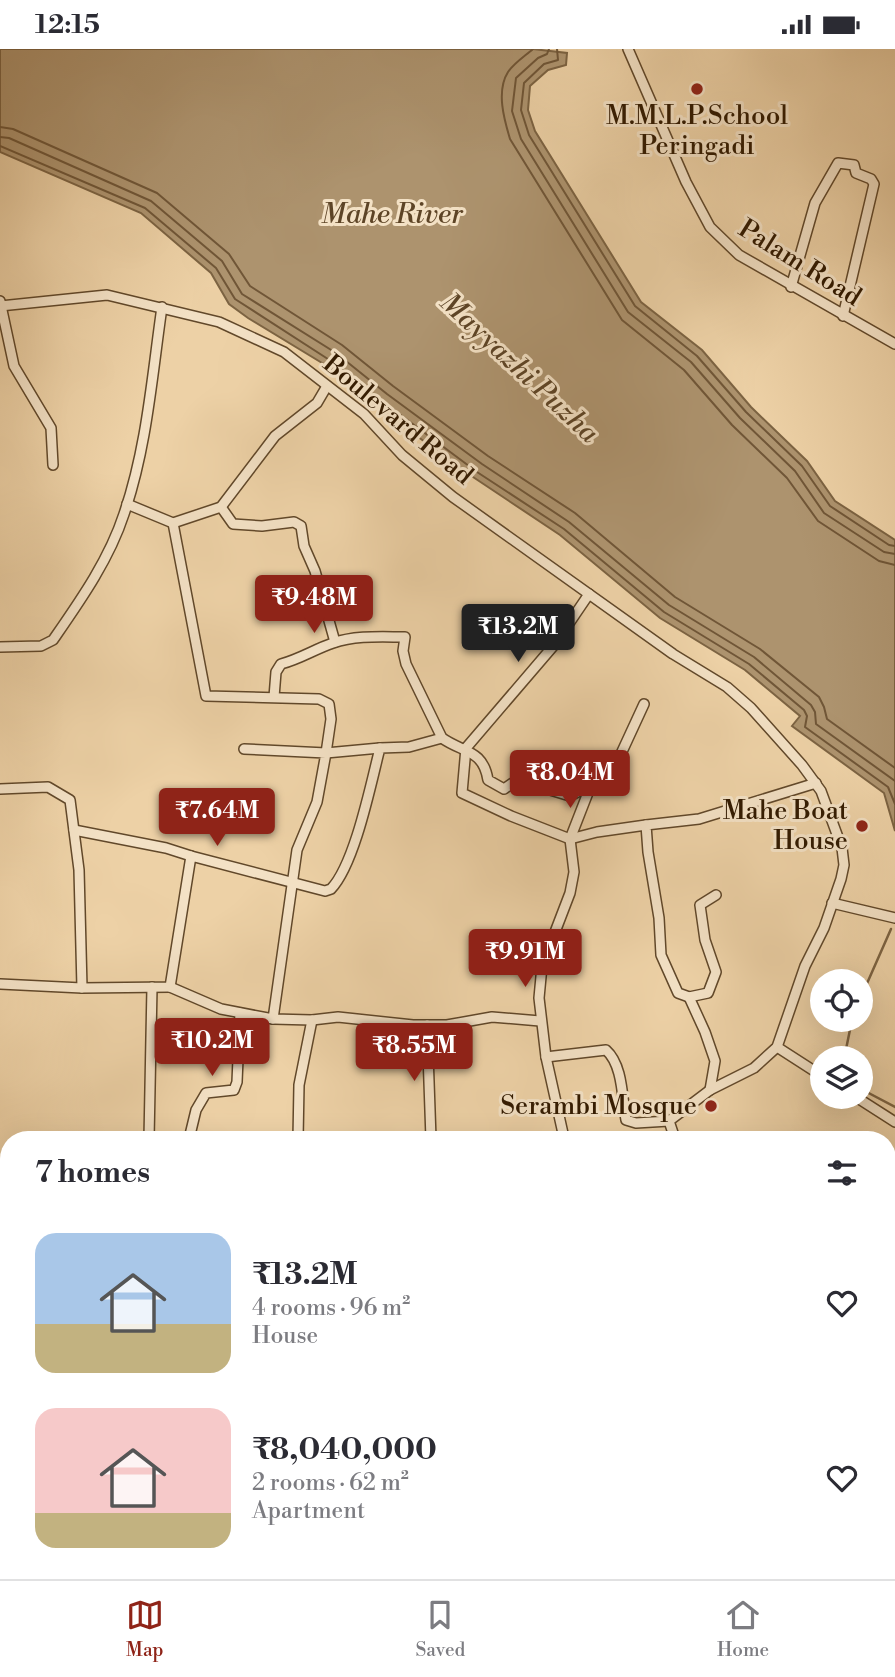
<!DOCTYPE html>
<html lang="en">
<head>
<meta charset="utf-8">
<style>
  body { margin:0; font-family:"Libre Bodoni",serif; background:#f7f7f7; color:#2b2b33; height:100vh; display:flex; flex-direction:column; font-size:26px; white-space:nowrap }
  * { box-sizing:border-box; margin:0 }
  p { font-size:23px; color:#7c7c81 }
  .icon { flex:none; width:38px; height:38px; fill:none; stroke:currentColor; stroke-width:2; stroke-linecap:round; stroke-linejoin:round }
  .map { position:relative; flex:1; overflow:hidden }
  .drawer { position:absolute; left:0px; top:1082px; width:896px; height:450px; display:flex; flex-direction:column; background:#fff; border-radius:28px 28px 0 0; box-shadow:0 7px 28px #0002 }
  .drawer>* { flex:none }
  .tools { position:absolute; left:810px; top:920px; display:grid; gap:14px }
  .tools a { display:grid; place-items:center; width:63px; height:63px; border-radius:50%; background:#fff; box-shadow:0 7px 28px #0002; font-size:35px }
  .price { position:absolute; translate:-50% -60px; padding:0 16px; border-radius:7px; background:#8f2418; color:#fff; font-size:23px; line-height:46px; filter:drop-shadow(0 2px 4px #0008) }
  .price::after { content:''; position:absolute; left:50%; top:42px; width:21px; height:16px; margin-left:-10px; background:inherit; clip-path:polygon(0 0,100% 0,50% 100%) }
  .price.current { background:#222; color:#fff }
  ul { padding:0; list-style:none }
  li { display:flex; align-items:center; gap:21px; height:175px; padding:0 35px }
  li span { display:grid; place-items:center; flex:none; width:196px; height:140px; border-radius:21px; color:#555 }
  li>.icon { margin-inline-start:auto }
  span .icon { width:84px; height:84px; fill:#fffc; stroke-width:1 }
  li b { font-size:30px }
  h2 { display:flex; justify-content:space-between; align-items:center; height:84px; padding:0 35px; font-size:30px }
  .status { display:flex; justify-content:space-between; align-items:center; height:49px; padding:0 35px; background:#fff; direction:ltr }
  .status svg { height:19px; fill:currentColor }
  .dock { display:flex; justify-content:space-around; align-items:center; height:98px; border-top:2px solid #e1e1e2; background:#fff; font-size:19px; color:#7c7c81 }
  .dock a { display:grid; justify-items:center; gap:4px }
  .dock .current { color:#8f2418 }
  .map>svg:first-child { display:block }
</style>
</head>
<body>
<div class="status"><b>12:15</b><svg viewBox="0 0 49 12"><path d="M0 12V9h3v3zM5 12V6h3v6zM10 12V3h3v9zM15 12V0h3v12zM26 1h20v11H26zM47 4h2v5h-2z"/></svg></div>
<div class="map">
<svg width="895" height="1530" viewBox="0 0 895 1530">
  <rect width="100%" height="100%" fill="#edd1a6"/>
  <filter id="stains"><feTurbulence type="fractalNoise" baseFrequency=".00286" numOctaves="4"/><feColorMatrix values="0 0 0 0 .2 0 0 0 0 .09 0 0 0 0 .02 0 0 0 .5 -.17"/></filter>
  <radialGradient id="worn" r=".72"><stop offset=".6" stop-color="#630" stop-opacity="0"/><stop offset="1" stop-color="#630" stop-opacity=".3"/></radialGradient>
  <polygon fill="#ad936e" stroke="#7c6342" stroke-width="2" points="0,0 533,0 567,4 566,16 548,21 530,37 528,61 535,82 641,253 702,301 751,358 807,412 835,452 895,491 895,782 884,744 792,677 800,667 745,621 660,569 560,486 473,428 377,358 327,317 248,269 229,255 211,224 141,164 0,103"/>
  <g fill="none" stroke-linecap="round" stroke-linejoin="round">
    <g stroke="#705637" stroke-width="2">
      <path d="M533 0C525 7 514 14 508 23 496 42 504 70 510 90L622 271 684 321 732 376 787 429 818 472 879 512 895 516"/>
      <polyline points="549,0 547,5 538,9 516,29 512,62 521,90 628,263 691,313 740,369 795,422 824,464 884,503 895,505"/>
      <polyline points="557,0 558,11 544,15 524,34 521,61 529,86 635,257 697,307 746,363 802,417 830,457 889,496 895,497"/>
      <polyline points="0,78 13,80 157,144 229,205 250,237 342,296 393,337 488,407 575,464 675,548 760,600 819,648 824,658 827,670 895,719"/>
      <polyline points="0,88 9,89 151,152 222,212 242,245 336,304 387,345 482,415 569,473 669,556 754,608 811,656 815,663 816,675 895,732"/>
      <polyline points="0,97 145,159 216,219 235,250 331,312 382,352 477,423 564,480 664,563 749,615 804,661 807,667 805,678 888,738 895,755"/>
    </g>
    <g stroke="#7c6342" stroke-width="2.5">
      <polyline points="861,948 891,880"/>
      <polyline points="844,1010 852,971"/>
      <polyline points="861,1040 895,1058"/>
      <polyline points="887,1175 895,1138"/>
    </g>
    <defs>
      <g id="street">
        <polyline points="628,0 686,133 710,178 739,206 895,295"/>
        <polyline points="791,238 815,154 838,114 854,116 856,124 871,130 874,135 843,267"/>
        <polyline points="0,252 14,317 51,379 53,416"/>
        <polyline points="0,257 107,246 219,273 284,303 364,365 402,406 453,448 673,605 727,638 751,659 802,716 821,742 842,799 844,816 841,830 824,879 805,917 777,998 754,1019 710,1041 669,1072 675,1090"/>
        <polyline points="127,455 173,474 221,458 275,387 317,354 327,337"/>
        <polyline points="221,458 233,475 262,477 294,473 301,477 304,497 315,522 335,593"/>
        <polyline points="173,474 206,647 319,650 329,655 331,670 326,704 380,699"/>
        <polyline points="589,545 555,595 466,699 462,744 511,767 570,790 597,783 646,776"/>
        <path d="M0 598 41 597 53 591C80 552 109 511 124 465 147 398 152 327 162 258"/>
        <path d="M274 648 276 623 281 615C300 610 315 600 333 594 356 586 382 588 405 588L403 602 406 615 442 689C463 704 483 700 488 731L504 740 517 731 570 747 591 736 601 722 620 707 644 655"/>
        <polyline points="244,700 326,704 317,753 297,801 273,970 312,971 338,968 413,976 447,976 492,968 540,972"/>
        <polyline points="0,740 48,738 70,751 79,821 82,939"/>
        <polyline points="74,781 166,799 191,807"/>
        <polyline points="832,854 895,869"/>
        <path d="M0 935 82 939 170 938 191 807 325 842 331 840C355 815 371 734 380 699L409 698 442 689"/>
        <polyline points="170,938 221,960 273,970"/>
        <polyline points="689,948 678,944 661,906 659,869 648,803 646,776 699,770 816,734"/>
        <polyline points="427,976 431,1090"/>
        <polyline points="777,998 822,1027"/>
        <path d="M546 1008 606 1001C623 1016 622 1049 626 1071L636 1074 669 1072"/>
        <polyline points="710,1041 715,1012 705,983 689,948 708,944 716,923 705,891 700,856 716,846"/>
        <polyline points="856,1048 895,1073"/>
        <polyline points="564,1089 546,1008 539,949 542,917 570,844 574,823 570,790 591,736"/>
        <polyline points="149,1090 152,938"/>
        <polyline points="189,1090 196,1061 206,1044 234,1041 237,1033 240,964"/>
        <polyline points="298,1090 299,1036 312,971"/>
        <polyline points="2,1181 9,1153"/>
        <polyline points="0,1220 9,1222"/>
        <polyline points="0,1412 9,1417"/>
        <polyline points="0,1514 6,1503 9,1487"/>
        <polyline points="236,1522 256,1530"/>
        <polyline points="211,1530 213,1522"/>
        <polyline points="341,1530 342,1522"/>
      </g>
      <g id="secondary">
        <polyline points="0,1181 9,1183"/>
        <polyline points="887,1422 895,1424"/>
        <polyline points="627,1530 627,1522"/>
      </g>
    </defs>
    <use href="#street" stroke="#61482a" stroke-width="12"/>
    <use href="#secondary" stroke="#321a00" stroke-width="16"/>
    <use href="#street" stroke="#f3e1c5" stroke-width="9"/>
    <use href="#secondary" stroke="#f3e1c5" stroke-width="12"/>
  </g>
  <g fill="#8f2418" stroke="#f3e1c5" stroke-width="2.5">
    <circle cx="697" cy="40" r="7"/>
    <circle cx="862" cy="777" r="7"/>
    <circle cx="711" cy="1057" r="7"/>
  </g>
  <g text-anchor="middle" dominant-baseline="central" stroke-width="6" stroke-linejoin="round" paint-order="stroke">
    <g font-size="26" fill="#321a00" stroke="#f3e1c5" text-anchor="end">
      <text x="697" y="67" text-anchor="middle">M.M.L.P.School<tspan x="697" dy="30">Peringadi</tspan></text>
      <text x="848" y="762">Mahe Boat<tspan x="848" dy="30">House</tspan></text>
      <text x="697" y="1057">Serambi Mosque</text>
    </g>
    <g font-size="26" fill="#321a00" stroke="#f3e1c5">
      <text transform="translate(800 214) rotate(32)">Palam Road</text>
      <text transform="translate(398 371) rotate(40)">Boulevard Road</text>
    </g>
    <g font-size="28" font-style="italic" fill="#5d4426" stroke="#f3e1c5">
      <text x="392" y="165">Mahe River</text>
      <text transform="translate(519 319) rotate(43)">Mayyazhi Puzha</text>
    </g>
  </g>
  <rect width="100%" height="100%" filter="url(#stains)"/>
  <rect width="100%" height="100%" fill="url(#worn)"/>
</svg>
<div class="tools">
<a><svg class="icon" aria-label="locate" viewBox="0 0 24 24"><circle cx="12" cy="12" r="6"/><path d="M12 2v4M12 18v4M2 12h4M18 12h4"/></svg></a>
<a><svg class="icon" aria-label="layers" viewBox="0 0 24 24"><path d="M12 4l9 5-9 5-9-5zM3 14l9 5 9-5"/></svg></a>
</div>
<b class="price" style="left:314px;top:586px">₹9.48M</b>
<b class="price current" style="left:518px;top:615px">₹13.2M</b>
<b class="price" style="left:570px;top:761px">₹8.04M</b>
<b class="price" style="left:217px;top:799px">₹7.64M</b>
<b class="price" style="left:525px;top:940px">₹9.91M</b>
<b class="price" style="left:212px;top:1029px">₹10.2M</b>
<b class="price" style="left:414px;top:1034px">₹8.55M</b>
<section class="drawer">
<h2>7 homes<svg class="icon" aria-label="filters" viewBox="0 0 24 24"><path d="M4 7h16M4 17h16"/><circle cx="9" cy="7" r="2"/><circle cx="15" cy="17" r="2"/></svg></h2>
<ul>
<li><span style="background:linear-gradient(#a9c7e8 65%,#c2b280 0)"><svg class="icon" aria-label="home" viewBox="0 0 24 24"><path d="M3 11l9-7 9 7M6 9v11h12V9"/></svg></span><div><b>₹13.2M</b><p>4 rooms · 96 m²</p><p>House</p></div><svg class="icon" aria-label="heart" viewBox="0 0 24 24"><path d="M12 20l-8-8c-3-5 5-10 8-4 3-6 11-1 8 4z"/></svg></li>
<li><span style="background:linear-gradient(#f6c9c9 75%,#c2b280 0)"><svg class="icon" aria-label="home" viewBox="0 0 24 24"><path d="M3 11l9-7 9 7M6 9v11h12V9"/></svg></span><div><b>₹8,040,000</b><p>2 rooms · 62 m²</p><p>Apartment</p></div><svg class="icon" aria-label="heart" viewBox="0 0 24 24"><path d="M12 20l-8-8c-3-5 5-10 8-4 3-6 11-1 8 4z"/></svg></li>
</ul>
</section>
</div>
<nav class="dock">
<a class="current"><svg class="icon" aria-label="map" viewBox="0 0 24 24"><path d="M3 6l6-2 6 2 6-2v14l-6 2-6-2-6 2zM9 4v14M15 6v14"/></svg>Map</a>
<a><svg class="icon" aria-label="saved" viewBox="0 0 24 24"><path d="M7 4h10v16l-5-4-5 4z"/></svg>Saved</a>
<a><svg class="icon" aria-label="home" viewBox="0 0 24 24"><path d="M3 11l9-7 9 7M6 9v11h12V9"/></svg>Home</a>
</nav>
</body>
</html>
